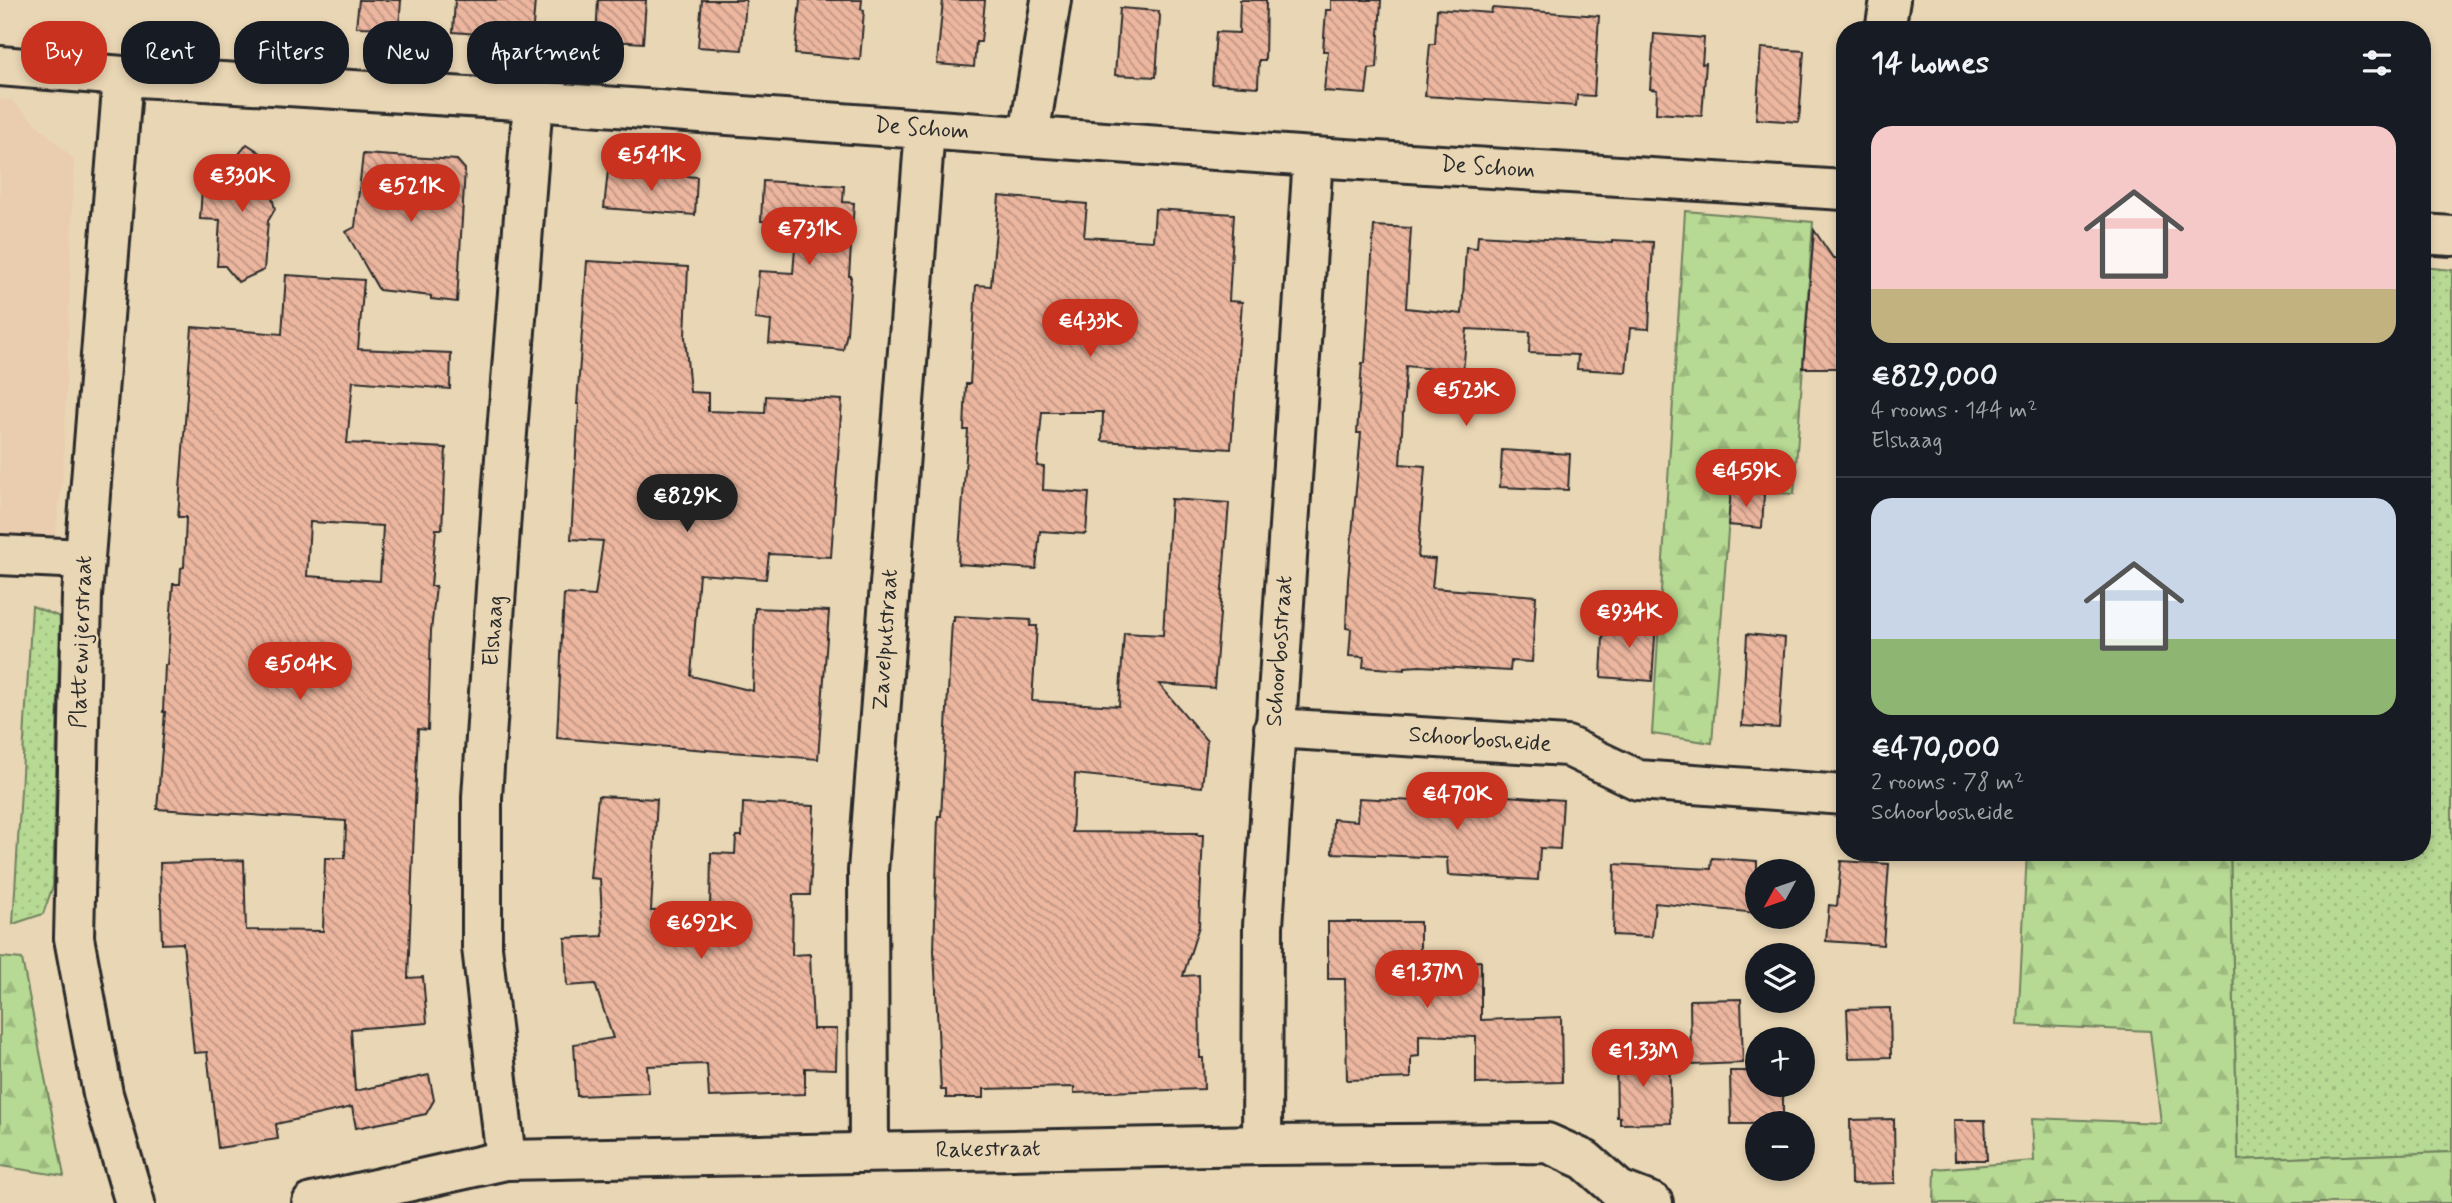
<!DOCTYPE html>
<html lang="en">
<head>
<meta charset="utf-8">
<style>
  body { margin:0; font-family:Mynerve,sans-serif; background:#242831; color:#f1f3f6; height:100vh; display:flex; flex-direction:column; font-size:26px; white-space:nowrap }
  * { box-sizing:border-box; margin:0 }
  p { font-size:23px; color:#9ea1a6 }
  .icon { flex:none; width:38px; height:38px; fill:none; stroke:currentColor; stroke-width:2; stroke-linecap:round; stroke-linejoin:round }
  .map { position:relative; flex:1; overflow:hidden }
  .details { position:absolute; left:1836px; top:21px; width:595px; height:840px; display:flex; flex-direction:column; background:#171b24; border-radius:28px; box-shadow:0 4px 10px #0003 }
  .details>* { flex:none }
  .guide { position:absolute; left:21px; top:21px; width:665px; height:63px; display:flex; gap:14px }
  .needle { width:46px; rotate:230deg }
  .tools { position:absolute; left:1745px; top:859px; display:grid; gap:14px }
  .tools a { display:grid; place-items:center; width:70px; height:70px; border-radius:50%; background:#171b24; box-shadow:0 4px 10px #0003; font-size:35px }
  .price { position:absolute; translate:-50% -60px; padding:0 16px; border-radius:24px; background:#c8321e; color:#fff; font-size:23px; line-height:46px; filter:drop-shadow(0 2px 4px #0008) }
  .price::after { content:''; position:absolute; left:50%; top:42px; width:21px; height:16px; margin-left:-10px; background:inherit; clip-path:polygon(0 0,100% 0,50% 100%) }
  .price.current { background:#222; color:#fff }
  ul { padding:0; list-style:none }
  li { display:grid; align-content:center; gap:14px; height:371px; padding:0 35px }
  li+li { border-top:2px solid #363941 }
  li span { display:grid; place-items:center; height:217px; border-radius:21px; color:#555 }
  li>.icon { margin-inline-start:auto }
  span .icon { width:126px; height:126px; fill:#fffc; stroke-width:1 }
  li b { font-size:30px }
  h2 { display:flex; justify-content:space-between; align-items:center; height:84px; padding:0 35px; font-size:30px }
  .chip { padding:0 24px; border-radius:28px; background:#171b24; box-shadow:0 4px 10px #0003; font-size:24px; line-height:63px }
  .chip.current { background:#c8321e; color:#fff }
  .map>svg:first-child { display:block }
</style>
</head>
<body>
<div class="map">
<svg width="2452" height="1203" viewBox="0 0 2452 1203">
  <defs>
    <pattern id="grass-dots" width="8" height="8" patternUnits="userSpaceOnUse" patternTransform="scale(1.75)"><rect width="8" height="8" fill="#b6d993"/><path d="M2 2h.1M6 6h.1" fill="none" stroke="#9dba7f" stroke-width="1.8" stroke-linecap="round"/></pattern>
    <pattern id="forest-firs" width="22" height="20" patternUnits="userSpaceOnUse" patternTransform="scale(1.75)"><rect width="22" height="20" fill="#b6d993"/><path d="M5 1l3.5 6h-7zM16 11l3.5 6h-7z" fill="#9dba7f"/></pattern>
    <pattern id="building-back-hatch" width="6" height="6" patternUnits="userSpaceOnUse" patternTransform="scale(1.75)"><rect width="6" height="6" fill="#ecb69f"/><path d="M-1 5l2 2M0 0l6 6M5-1l2 2" fill="none" stroke="#bf9482"/></pattern>
  </defs>
  <rect width="100%" height="100%" fill="#e9d6b4"/>
  <filter id="ink" filterUnits="userSpaceOnUse"><feTurbulence type="fractalNoise" baseFrequency=".0143" numOctaves="2"/><feDisplacementMap in="SourceGraphic" scale="14" xChannelSelector="R" yChannelSelector="G"/><feConvolveMatrix kernelMatrix="1 2 1 2 8 2 1 2 1" color-interpolation-filters="sRGB"/></filter>
  <g filter="url(#ink)">
    <polygon fill="#eaccae" points="0,99 11,100 74,160 63,472 51,568 0,567"/>
    <g fill="url(#grass-dots)" stroke="#70825f" stroke-width="2">
      <polygon points="2422,267 2452,270 2452,1152 2238,1160 2230,852 2422,852"/>
      <polygon points="32,606 60,617 53,886 43,914 13,924"/>
    </g>
    <g fill="url(#forest-firs)" stroke="#70825f" stroke-width="2">
      <polygon points="1685,211 1813,222 1794,494 1731,491 1712,743 1652,734"/>
      <polygon points="2027,852 2230,852 2238,1160 2452,1152 2452,1203 1934,1203 1935,1169 2034,1161 2032,1118 2161,1123 2150,1031 2018,1025"/>
      <polygon points="0,957 22,959 64,1176 0,1166"/>
    </g>
    <g fill="url(#building-back-hatch)" stroke="#2b2b2b" stroke-width="2" fill-rule="evenodd">
      <polygon points="359,0 401,0 399,28 356,27"/>
      <polygon points="455,0 535,0 532,38 453,32"/>
      <polygon points="598,0 646,0 643,43 596,40"/>
      <polygon points="702,0 746,0 742,50 698,47"/>
      <polygon points="800,0 862,0 861,9 864,10 860,60 795,54"/>
      <polygon points="943,0 985,0 981,42 976,42 974,67 937,64"/>
      <polygon points="1240,0 1266,0 1265,60 1259,60 1258,87 1212,84 1216,32 1239,33"/>
      <polygon points="1331,0 1381,0 1377,68 1369,69 1366,94 1324,91 1328,51 1323,51 1326,10 1331,10"/>
      <polygon points="1120,8 1158,11 1160,16 1156,77 1115,75"/>
      <polygon points="1492,8 1599,16 1594,96 1577,95 1576,106 1425,96 1430,44 1435,44 1437,9 1491,13"/>
      <polygon points="1654,34 1704,38 1702,64 1706,63 1702,116 1656,113 1657,90 1650,89"/>
      <polygon points="1761,48 1804,51 1799,122 1756,119"/>
      <polygon points="247,144 267,157 266,174 275,209 268,221 264,270 238,282 225,266 217,266 220,220 200,219 202,188 226,189 228,159 235,159"/>
      <polygon points="363,154 457,160 465,169 457,302 431,299 431,296 379,290 346,232 355,227"/>
      <polygon points="608,170 697,177 695,215 604,208"/>
      <polygon points="763,181 844,186 843,202 854,203 849,276 851,276 847,333 843,350 769,343 771,321 755,319 759,271 793,273 797,224 761,221"/>
      <polygon points="999,196 1087,204 1084,237 1153,241 1155,209 1234,214 1229,301 1242,302 1231,449 1102,441 1103,412 1042,412 1037,466 1044,467 1043,490 1089,493 1086,534 1040,531 1036,569 958,564 968,430 964,430 966,384 970,384 976,285 991,286"/>
      <polygon points="1374,226 1411,228 1406,308 1462,314 1466,247 1477,248 1478,235 1612,243 1612,240 1653,242 1649,329 1630,328 1626,372 1577,369 1578,355 1529,353 1530,332 1467,329 1463,372 1406,366 1400,464 1425,466 1418,558 1435,559 1432,588 1536,596 1532,662 1511,661 1510,671 1420,666 1405,667 1405,670 1363,667 1364,657 1349,656 1351,629 1346,628 1348,580 1361,433 1357,433 1362,363 1365,363"/>
      <polygon points="1814,230 1833,258 1844,258 1844,312 1842,312 1837,368 1803,368"/>
      <polygon points="587,261 688,267 685,336 690,392 708,393 708,411 765,413 766,396 842,400 831,557 769,554 766,579 699,574 691,676 753,691 755,608 829,611 818,759 557,738 564,594 595,596 603,541 571,539 579,404 577,404"/>
      <path d="M286 275 364 280 358 349 451 353 450 389 353 381 347 443 446 448 442 529H436L431 586H436L431 631 428 730 418 729 408 978 423 977 427 1023 351 1029 355 1091 429 1075 434 1100 426 1114 356 1128 352 1107 276 1124 278 1139 218 1148 207 1052 194 1053 183 943 162 944 160 863 244 860 246 930 323 931 325 858H345L346 821 157 809 165 712H163L165 665H167L173 584H180L181 568 184 567 186 517H178L192 327 282 334ZM310 522 383 526 380 581 307 576Z"/>
      <polygon points="1502,450 1570,454 1568,490 1500,487"/>
      <polygon points="1731,490 1764,494 1762,528 1728,525"/>
      <polygon points="1171,499 1229,503 1214,688 1159,684 1207,741 1202,787 1075,774 1072,832 1197,833 1196,835 1203,835 1199,926 1183,976 1199,975 1200,1058 1203,1058 1204,1089 1074,1093 1074,1087 984,1089 984,1098 946,1098 946,1090 941,1090 934,951 938,816 941,816 952,621 954,621 954,616 1031,620 1030,626 1037,626 1032,701 1119,706 1124,633 1163,635"/>
      <polygon points="1608,618 1656,622 1652,681 1601,677 1603,636 1607,636"/>
      <polygon points="1747,634 1785,638 1779,728 1742,726"/>
      <polygon points="1416,793 1479,794 1563,800 1560,849 1540,848 1538,880 1448,875 1447,858 1332,853 1333,819 1357,821 1359,798 1415,801"/>
      <polygon points="598,796 657,799 651,911 710,909 711,853 735,854 736,836 742,836 743,803 814,806 810,895 793,895 792,955 810,954 813,1029 837,1029 836,1069 805,1068 805,1094 709,1097 707,1064 647,1066 649,1093 577,1096 574,1044 613,1038 595,984 567,986 565,938 603,936 600,879 590,878"/>
      <polygon points="1712,858 1757,861 1757,913 1655,903 1652,937 1613,935 1615,864 1711,869"/>
      <polygon points="1841,861 1889,864 1883,945 1826,941 1829,905 1837,906"/>
      <polygon points="1328,922 1420,922 1420,964 1481,961 1481,1020 1561,1017 1562,1082 1476,1084 1476,1037 1419,1035 1419,1056 1411,1057 1411,1078 1347,1080 1345,979 1328,979"/>
      <polygon points="1741,999 1743,1063 1691,1065 1690,1000"/>
      <polygon points="1890,1008 1891,1057 1849,1058 1847,1009"/>
      <polygon points="1616,1054 1669,1054 1671,1123 1620,1124 1620,1117 1617,1117"/>
      <polygon points="1730,1071 1757,1071 1757,1085 1783,1085 1783,1124 1731,1124"/>
      <polygon points="1894,1119 1895,1183 1851,1184 1850,1120"/>
      <polygon points="1954,1120 1985,1120 1987,1160 1955,1160"/>
    </g>
    <g fill="none" stroke-linecap="round" stroke-linejoin="round">
      <defs>
        <g id="minor">
          <polyline points="1885,30 1890,0"/>
          <polyline points="0,66 123,76 533,101 1313,157 1844,190"/>
          <polyline points="123,76 82,596 74,938 103,1094 135,1203"/>
          <polyline points="1029,136 1051,0"/>
          <polyline points="2422,234 2452,236"/>
          <polyline points="0,555 84,559"/>
          <polyline points="1274,728 1567,746 1638,780 1844,795"/>
          <polyline points="1262,1145 1263,926 1313,157"/>
          <polyline points="869,1152 868,871 925,129"/>
          <polyline points="506,1160 482,947 482,797 503,484 533,101"/>
          <polyline points="312,1203 506,1160 1262,1145 1547,1143 1585,1160 1619,1190 1653,1203"/>
        </g>
      </defs>
      <use href="#minor" stroke="#2b2b2b" stroke-width="44"/>
      <use href="#minor" stroke="#e9d6b4" stroke-width="38"/>
    </g>
  </g>
  <g text-anchor="middle" dominant-baseline="central" stroke-width="5" stroke-linejoin="round" paint-order="stroke">
    <g font-size="23" fill="#2b2b2b" stroke="#e9d6b4">
      <text transform="translate(922 129) rotate(4)">De Schom</text>
      <text transform="translate(1488 168) rotate(4)">De Schom</text>
      <text transform="translate(494 631) rotate(-86)">Elshaag</text>
      <text transform="translate(886 640) rotate(-86)">Zavelputstraat</text>
      <text transform="translate(82 642) rotate(-88)">Plattewijerstraat</text>
      <text transform="translate(1280 651) rotate(-86)">Schoorbosstraat</text>
      <text transform="translate(1480 740) rotate(4)">Schoorbosheide</text>
      <text transform="translate(988 1150) rotate(-1)">Rakestraat</text>
    </g>
  </g>
</svg>
<div class="tools">
<a><svg class="needle" viewBox="-14 -14 28 28"><path d="M0-13l5 13h-10z" fill="#e53935"/><path d="M0 13l5-13h-10z" fill="#9ea1a6"/></svg></a>
<a><svg class="icon" aria-label="layers" viewBox="0 0 24 24"><path d="M12 4l9 5-9 5-9-5zM3 14l9 5 9-5"/></svg></a>
<a>+</a>
<a>−</a>
</div>
<b class="price" style="left:651px;top:193px">€541K</b>
<b class="price" style="left:242px;top:214px">€330K</b>
<b class="price" style="left:411px;top:224px">€521K</b>
<b class="price" style="left:809px;top:267px">€731K</b>
<b class="price" style="left:1090px;top:359px">€433K</b>
<b class="price" style="left:1466px;top:428px">€523K</b>
<b class="price" style="left:1746px;top:509px">€459K</b>
<b class="price current" style="left:687px;top:534px">€829K</b>
<b class="price" style="left:1629px;top:650px">€934K</b>
<b class="price" style="left:300px;top:702px">€504K</b>
<b class="price" style="left:1457px;top:832px">€470K</b>
<b class="price" style="left:701px;top:961px">€692K</b>
<b class="price" style="left:1427px;top:1010px">€1.37M</b>
<b class="price" style="left:1643px;top:1089px">€1.33M</b>
<div class="guide">
<a class="chip current">Buy</a>
<a class="chip">Rent</a>
<a class="chip">Filters</a>
<a class="chip">New</a>
<a class="chip">Apartment</a>
</div>
<section class="details">
<h2>14 homes<svg class="icon" aria-label="filters" viewBox="0 0 24 24"><path d="M4 7h16M4 17h16"/><circle cx="9" cy="7" r="2"/><circle cx="15" cy="17" r="2"/></svg></h2>
<ul>
<li><span style="background:linear-gradient(#f6c9c9 75%,#c2b280 0)"><svg class="icon" aria-label="home" viewBox="0 0 24 24"><path d="M3 11l9-7 9 7M6 9v11h12V9"/></svg></span><div><b>€829,000</b><p>4 rooms · 144 m²</p><p>Elshaag</p></div></li>
<li><span style="background:linear-gradient(#c9d6e8 65%,#8fb573 0)"><svg class="icon" aria-label="home" viewBox="0 0 24 24"><path d="M3 11l9-7 9 7M6 9v11h12V9"/></svg></span><div><b>€470,000</b><p>2 rooms · 78 m²</p><p>Schoorbosheide</p></div></li>
</ul>
</section>
</div>
</body>
</html>
